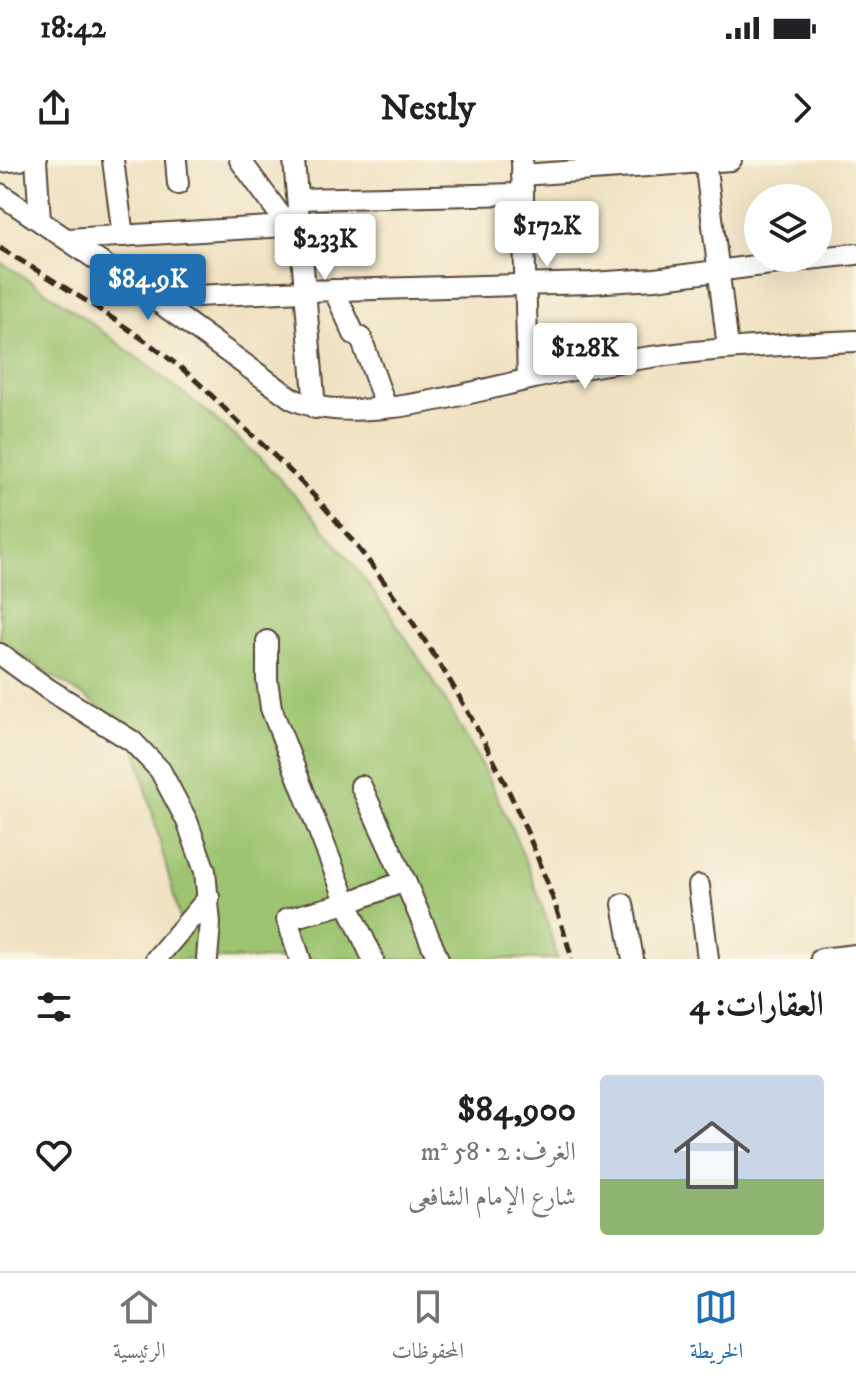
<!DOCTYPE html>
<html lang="ar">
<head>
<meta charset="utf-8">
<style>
  body { margin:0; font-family:"IM FELL DW Pica",Amiri,serif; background:#f2f2f2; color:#202124; direction:rtl; height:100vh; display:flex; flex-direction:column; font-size:30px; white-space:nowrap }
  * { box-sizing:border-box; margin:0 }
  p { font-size:26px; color:#757577 }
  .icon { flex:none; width:44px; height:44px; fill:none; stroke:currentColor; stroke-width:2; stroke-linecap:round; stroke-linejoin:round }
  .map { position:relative; height:799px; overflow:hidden; direction:ltr }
  .drawer { display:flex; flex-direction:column; background:#fff; flex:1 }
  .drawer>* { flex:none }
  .tools { position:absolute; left:744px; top:24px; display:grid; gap:16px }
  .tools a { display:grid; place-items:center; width:88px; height:88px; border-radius:50%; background:#fff; box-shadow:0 8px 32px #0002; font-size:40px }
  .price { position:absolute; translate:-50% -68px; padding:0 18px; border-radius:8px; background:#fff; color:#222; font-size:26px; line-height:52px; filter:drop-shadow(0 2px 4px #0008) }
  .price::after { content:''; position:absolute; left:50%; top:48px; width:24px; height:18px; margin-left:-12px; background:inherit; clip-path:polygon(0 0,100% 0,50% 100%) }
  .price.on { background:#1f6fb2; color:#fff }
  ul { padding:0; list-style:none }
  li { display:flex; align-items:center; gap:24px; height:200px; padding:0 32px }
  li+li { border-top:2px solid #e0e0e0 }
  li span { display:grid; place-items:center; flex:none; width:224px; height:160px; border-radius:8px; color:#555 }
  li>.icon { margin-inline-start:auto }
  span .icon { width:96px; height:96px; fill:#fffc; stroke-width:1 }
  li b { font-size:34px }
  h2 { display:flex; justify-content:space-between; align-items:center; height:96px; padding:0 32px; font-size:34px }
  .status { display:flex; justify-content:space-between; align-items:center; height:56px; padding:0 40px; background:#fff; direction:ltr }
  .status svg { height:22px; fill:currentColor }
  header { display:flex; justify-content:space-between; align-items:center; height:104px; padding:0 32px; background:#fff; font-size:36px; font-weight:700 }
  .menu { display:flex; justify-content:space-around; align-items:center; height:112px; border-top:2px solid #e0e0e0; background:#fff; font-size:22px; color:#757577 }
  .menu a { display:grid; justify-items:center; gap:4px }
  .menu .on { color:#1f6fb2 }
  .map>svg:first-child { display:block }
</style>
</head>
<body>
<div class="status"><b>18:42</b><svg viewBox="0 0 49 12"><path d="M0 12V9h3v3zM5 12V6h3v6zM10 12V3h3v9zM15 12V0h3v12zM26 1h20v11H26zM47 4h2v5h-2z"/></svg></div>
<header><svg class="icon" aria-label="forward" viewBox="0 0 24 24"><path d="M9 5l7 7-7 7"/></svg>Nestly<svg class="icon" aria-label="share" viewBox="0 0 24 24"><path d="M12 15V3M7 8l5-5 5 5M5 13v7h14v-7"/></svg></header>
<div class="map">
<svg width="856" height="799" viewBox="0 0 856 799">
  <rect width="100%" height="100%" fill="#fcf5e5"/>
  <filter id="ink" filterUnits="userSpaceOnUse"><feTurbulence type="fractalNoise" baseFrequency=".0125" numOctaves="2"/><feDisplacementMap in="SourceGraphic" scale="16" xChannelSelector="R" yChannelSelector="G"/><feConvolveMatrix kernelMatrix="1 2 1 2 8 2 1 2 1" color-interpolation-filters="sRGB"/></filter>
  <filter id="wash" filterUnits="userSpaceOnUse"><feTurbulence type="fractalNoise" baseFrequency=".006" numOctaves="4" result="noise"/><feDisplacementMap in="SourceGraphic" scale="32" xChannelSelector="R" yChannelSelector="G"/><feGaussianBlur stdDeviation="1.8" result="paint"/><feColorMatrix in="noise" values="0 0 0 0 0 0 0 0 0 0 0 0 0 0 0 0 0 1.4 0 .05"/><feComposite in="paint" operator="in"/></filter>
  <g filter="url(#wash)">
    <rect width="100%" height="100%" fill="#efe2c2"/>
    <path fill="#9dc571" stroke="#6c7848" stroke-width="2" d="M0 102C49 131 93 164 139 199 185 234 232 270 273 312 354 396 422 494 477 597 510 660 541 729 557 799H164L184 775 130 567 0 481Z"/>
  </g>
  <g filter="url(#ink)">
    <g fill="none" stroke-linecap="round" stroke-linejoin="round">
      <defs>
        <g id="minor">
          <polyline points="36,0 40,60"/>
          <polyline points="113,0 123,76"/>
          <polyline points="176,0 178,24"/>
          <polyline points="240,0 294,74"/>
          <polyline points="294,0 315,248"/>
          <polyline points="522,0 528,219"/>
          <polyline points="705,0 728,188"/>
          <polyline points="0,2 20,0"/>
          <polyline points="522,15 731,0"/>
          <path d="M0 34 153 138 291 238C350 268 467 233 530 219 567 210 605 204 644 198 714 188 785 184 856 181"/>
          <polyline points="298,39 523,34"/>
          <polyline points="68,79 287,66"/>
          <polyline points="818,98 856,94"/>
          <polyline points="334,130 354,174 361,178 386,247"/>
          <polyline points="153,138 303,131 591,123 655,119 817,98"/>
          <polyline points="267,481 267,520 271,548 347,743 287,759 300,799"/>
          <polyline points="0,494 48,529 132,581 160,610 187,661 205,711 210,763 207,799"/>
          <polyline points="361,626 405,721 347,743 373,799"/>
          <polyline points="405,721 438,799"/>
          <polyline points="699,726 708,799"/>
          <polyline points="623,744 633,799"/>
          <polyline points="156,799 209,737"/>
          <polyline points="821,799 856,795"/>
        </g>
      </defs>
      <use href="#minor" stroke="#564637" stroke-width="24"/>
      <use href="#minor" stroke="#fff" stroke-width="20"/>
      <path stroke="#3b2a1e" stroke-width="5" stroke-dasharray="12 6" stroke-linecap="butt" d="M0 88C63 126 128 165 186 212 204 227 221 245 238 262 271 292 303 322 332 356 439 482 527 640 572 799"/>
    </g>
  </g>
</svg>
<div class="tools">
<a><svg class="icon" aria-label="layers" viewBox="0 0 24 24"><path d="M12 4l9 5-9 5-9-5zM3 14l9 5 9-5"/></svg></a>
</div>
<b class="price" style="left:547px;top:109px">$172K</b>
<b class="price" style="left:325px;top:122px">$233K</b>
<b class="price on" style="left:148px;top:162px">$84.9K</b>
<b class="price" style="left:585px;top:231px">$128K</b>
</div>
<section class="drawer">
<h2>العقارات: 4<svg class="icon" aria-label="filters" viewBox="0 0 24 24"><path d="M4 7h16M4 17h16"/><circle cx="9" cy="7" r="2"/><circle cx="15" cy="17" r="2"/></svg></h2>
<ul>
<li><span style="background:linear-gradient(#c9d6e8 65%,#8fb573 0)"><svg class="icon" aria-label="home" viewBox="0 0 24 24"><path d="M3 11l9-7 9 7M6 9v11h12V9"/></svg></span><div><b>$84,900</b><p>الغرف: 2 · 58 m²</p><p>شارع الإمام الشافعى</p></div><svg class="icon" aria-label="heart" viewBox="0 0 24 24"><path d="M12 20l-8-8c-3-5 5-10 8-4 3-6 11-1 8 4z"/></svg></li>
</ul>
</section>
<nav class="menu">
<a class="on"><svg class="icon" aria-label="map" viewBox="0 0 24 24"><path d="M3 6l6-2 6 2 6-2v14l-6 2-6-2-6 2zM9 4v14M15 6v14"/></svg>الخريطة</a>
<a><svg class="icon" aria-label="saved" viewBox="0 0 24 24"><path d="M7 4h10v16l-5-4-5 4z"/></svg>المحفوظات</a>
<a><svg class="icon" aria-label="home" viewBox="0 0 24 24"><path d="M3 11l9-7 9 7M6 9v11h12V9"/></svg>الرئيسية</a>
</nav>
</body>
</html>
